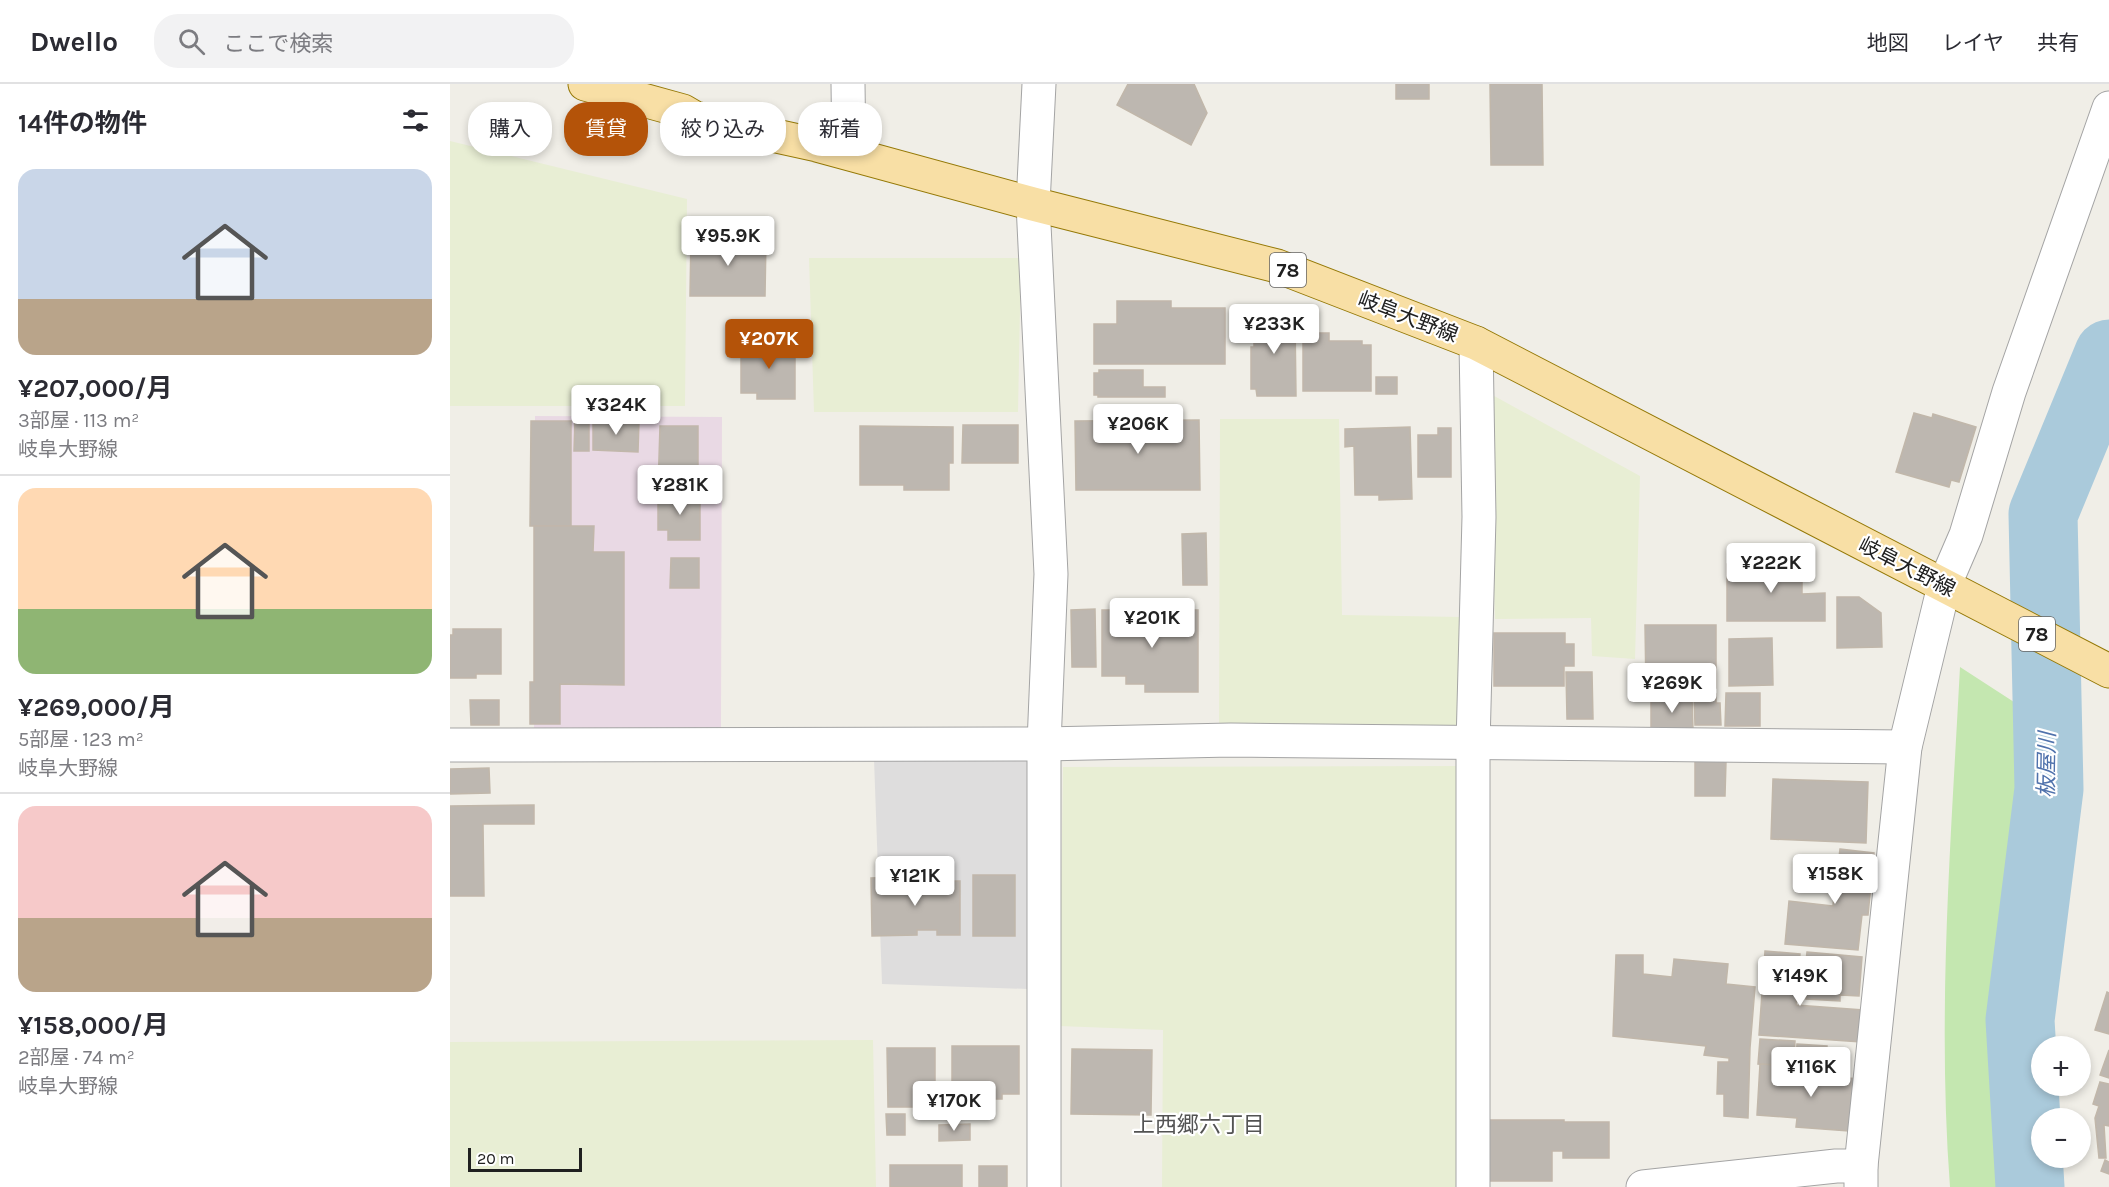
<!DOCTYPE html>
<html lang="ja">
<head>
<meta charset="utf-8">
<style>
  body { margin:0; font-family:Karla,"Noto Sans JP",sans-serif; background:#f2f2f3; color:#2b2b33; height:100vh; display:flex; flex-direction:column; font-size:22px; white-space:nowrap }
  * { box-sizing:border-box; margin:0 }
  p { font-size:20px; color:#7c7c81 }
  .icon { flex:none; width:33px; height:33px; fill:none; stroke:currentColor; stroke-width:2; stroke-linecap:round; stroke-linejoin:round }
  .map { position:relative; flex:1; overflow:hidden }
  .panel { display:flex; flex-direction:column; background:#fff; width:450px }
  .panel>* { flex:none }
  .top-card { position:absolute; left:18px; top:18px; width:570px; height:54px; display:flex; gap:12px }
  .buttons { position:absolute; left:1581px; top:952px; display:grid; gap:12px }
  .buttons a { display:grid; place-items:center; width:60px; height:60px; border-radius:50%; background:#fff; box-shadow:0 3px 9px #0003; font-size:30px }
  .scale { position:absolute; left:18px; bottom:15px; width:114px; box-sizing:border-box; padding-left:6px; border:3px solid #202020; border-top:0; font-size:16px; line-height:21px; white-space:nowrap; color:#202020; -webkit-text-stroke:4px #fff; paint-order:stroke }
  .price { position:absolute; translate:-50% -51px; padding:0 14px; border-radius:6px; background:#fff; color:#222; font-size:20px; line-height:39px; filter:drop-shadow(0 2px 3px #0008) }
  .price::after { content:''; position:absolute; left:50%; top:36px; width:18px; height:14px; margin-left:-9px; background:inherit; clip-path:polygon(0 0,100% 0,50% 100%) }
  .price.current { background:#b45309; color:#fff }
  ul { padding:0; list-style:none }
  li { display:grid; align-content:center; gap:12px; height:318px; padding:0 18px }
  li+li { border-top:2px solid #e1e1e2 }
  li span { display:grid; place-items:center; height:186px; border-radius:18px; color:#555 }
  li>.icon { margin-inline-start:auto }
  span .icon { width:108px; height:108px; fill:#fffc; stroke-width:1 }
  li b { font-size:26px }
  h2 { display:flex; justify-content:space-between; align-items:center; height:72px; padding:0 18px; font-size:26px }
  .pill { padding:0 21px; border-radius:24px; background:#fff; box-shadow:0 3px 9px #0003; font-size:21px; line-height:54px }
  .pill.current { background:#b45309; color:#fff }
  header { display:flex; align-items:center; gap:36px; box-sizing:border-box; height:84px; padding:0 30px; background:#fff; border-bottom:2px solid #e1e1e2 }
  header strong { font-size:28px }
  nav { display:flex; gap:33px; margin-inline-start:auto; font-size:21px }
  .search { width:420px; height:54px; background:#f2f2f3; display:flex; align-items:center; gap:15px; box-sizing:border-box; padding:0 21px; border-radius:24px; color:#7c7c81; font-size:22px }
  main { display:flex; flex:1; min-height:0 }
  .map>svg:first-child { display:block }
</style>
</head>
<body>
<header>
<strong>Dwello</strong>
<div class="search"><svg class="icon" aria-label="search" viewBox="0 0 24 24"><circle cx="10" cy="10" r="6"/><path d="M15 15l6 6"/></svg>ここで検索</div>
<nav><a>地図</a><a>レイヤ</a><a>共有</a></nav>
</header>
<main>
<section class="panel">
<h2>14件の物件<svg class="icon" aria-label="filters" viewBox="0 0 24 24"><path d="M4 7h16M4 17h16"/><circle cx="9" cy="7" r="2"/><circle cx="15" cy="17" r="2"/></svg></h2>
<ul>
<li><span style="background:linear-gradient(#c9d6e8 70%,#b9a48a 0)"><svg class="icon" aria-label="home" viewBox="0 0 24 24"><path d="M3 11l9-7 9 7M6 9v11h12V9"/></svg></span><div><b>¥207,000/月</b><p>3部屋 · 113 m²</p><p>岐阜大野線</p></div></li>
<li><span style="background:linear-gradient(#ffd9b3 65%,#8fb573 0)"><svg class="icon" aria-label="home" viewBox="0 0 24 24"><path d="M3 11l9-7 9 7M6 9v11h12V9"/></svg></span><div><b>¥269,000/月</b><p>5部屋 · 123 m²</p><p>岐阜大野線</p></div></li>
<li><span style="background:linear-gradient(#f6c9c9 60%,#b9a48a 0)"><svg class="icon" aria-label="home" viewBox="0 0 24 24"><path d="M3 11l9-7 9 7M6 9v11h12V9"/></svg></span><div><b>¥158,000/月</b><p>2部屋 · 74 m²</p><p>岐阜大野線</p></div></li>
</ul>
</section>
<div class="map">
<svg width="1659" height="1103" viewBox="0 0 1659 1103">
  <rect width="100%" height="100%" fill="#f0eee7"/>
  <polygon fill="#dedddd" points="424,675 580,677 578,905 432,900"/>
  <polygon fill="#e9d9e4" points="85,332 272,333 271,644 84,644"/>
  <g fill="#e8eed4">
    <polygon points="0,57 237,115 235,322 0,322"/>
    <polygon points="359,174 571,174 568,328 364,328"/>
    <polygon points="1037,308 1190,392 1185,575 1142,572 1141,534 1045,535"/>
    <polygon points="770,335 889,335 892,531 1011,533 1013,638 999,650 769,647"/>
    <polygon points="1013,682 1010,1103 712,1103 713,946 609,942 613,683"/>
    <polygon points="423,956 426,1103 0,1103 0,958"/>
  </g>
  <path fill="#c4e7b0" d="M1510 583 1590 635 1555 862 1554 1048 1560 1103H1500C1487 930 1501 756 1510 583Z"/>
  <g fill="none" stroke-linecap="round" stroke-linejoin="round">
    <polyline stroke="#aacadb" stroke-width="69" points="1580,1103 1570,936 1599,705 1593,430 1659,270"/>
  </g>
  <g fill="#bdb7b0" stroke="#c1b7aa" stroke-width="1.5">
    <polygon points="678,0 744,0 757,29 741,61 667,21"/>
    <rect x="946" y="0" width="33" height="15"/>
    <polygon points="1040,0 1092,0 1093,81 1041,81"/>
    <polygon points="241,153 316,155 315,212 240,212"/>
    <polygon points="667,217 721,217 721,224 775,224 775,280 644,280 644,240 667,240"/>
    <polygon points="804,227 838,227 838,236 845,236 846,312 807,312 806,305 801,305 801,263 804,263"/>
    <polygon points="853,249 879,249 879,257 912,257 912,261 921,261 921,307 853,307"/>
    <polygon points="291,259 345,259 345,315 307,315 307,309 291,309"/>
    <polygon points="649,286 693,286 693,303 715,303 715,313 648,313 648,311 644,311 644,289 649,289"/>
    <rect x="926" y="293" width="21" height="17"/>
    <polygon points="1464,329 1482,334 1483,330 1526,343 1509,398 1501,396 1499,403 1446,388"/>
    <polygon points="125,336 139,336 139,367 124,367"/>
    <polygon points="143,336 189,337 188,368 143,366"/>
    <polygon points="749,336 750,406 626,406 625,337"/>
    <polygon points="81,337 121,337 121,442 80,442"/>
    <polygon points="513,341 568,341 568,379 512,379"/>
    <polygon points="210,342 248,342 248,406 208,406"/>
    <polygon points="410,342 503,343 503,379 499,379 499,406 454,406 454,401 410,401"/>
    <polygon points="960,343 962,415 929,416 929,411 905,411 904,362 895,363 895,345"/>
    <polygon points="988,344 1001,344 1001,393 968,393 968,351 988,351"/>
    <polygon points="208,409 250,409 250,456 218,456 218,446 208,446"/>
    <polygon points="84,442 144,442 143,468 174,468 174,601 110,600 110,640 80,640 80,598 84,598"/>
    <polygon points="756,449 757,501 733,501 732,450"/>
    <polygon points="221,474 249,474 249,504 220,504"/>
    <polygon points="1352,479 1352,510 1375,509 1375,537 1277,537 1277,480"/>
    <polygon points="1387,513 1409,513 1431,529 1432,563 1387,564"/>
    <polygon points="645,525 646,583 622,583 621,526"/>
    <polygon points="652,526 748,526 748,608 695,608 695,600 676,600 676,592 652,592"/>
    <polygon points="1195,541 1266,541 1266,604 1196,604"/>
    <polygon points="3,545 51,545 51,590 26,590 26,594 0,594 0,551 3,551"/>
    <polygon points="1044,549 1115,549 1115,560 1124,560 1124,582 1114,582 1114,602 1044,602"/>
    <polygon points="1322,554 1323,601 1279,602 1279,555"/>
    <polygon points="1116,588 1142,588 1143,635 1117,635"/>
    <polygon points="1276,609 1310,609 1310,642 1275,642"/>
    <polygon points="1244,610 1266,610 1266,619 1270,619 1271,641 1245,641"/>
    <polygon points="1242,613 1243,647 1201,647 1201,614"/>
    <polygon points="20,616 49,616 49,641 21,641"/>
    <polygon points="1245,676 1276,677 1275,712 1245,712"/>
    <polygon points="39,684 40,709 0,710 0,685"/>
    <polygon points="1323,695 1418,698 1416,759 1321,755"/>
    <polygon points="84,721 84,740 33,740 34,812 0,812 0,722"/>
    <polygon points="1390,765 1424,769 1418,831 1412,831 1408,866 1335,860 1339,817 1383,822 1386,786 1367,784 1369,771 1389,773"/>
    <rect x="523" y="791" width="42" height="61"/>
    <polygon points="449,793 449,797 510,797 510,851 487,851 487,846 467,846 467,851 422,852 421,794"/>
    <polygon points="1315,867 1350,870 1346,921 1413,926 1411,958 1309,951"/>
    <polygon points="1357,868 1412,873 1409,912 1390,911 1390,917 1356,915 1358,897 1354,896"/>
    <polygon points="1166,871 1193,871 1193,890 1222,893 1224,875 1278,880 1276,900 1305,903 1300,964 1298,1034 1274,1032 1274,1010 1267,1010 1268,978 1279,978 1279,974 1254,971 1256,962 1163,952"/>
    <polygon points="1657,908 1659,909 1659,950 1645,946"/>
    <polygon points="1310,955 1345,957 1344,972 1340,972 1340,982 1308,980"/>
    <polygon points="1347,960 1377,962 1376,977 1346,976"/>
    <polygon points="502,962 569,962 569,1010 552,1010 552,1015 510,1015 510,1030 502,1030"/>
    <polygon points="437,964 485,964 485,1023 438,1023"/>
    <polygon points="622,965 702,966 701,1031 621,1030"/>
    <polygon points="1659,966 1659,994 1650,991"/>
    <polygon points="1310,980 1376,984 1375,993 1415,995 1412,1048 1346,1043 1347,1034 1307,1031"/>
    <polygon points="1650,998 1659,1000 1659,1042 1654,1041 1656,1074 1649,1074 1645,1034 1649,1022 1643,1020"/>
    <polygon points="436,1030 455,1030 455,1051 437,1051"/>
    <polygon points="1039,1036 1114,1036 1114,1038 1159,1038 1159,1074 1113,1074 1113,1067 1102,1067 1102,1097 1039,1097"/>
    <polygon points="520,1040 520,1056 489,1057 489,1041"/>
    <polygon points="1655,1076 1659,1078 1659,1090 1651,1087"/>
    <rect x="440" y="1081" width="72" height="22"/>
    <rect x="529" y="1082" width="28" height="21"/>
  </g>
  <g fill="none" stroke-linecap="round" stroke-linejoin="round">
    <defs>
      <g id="street">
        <polyline points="398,0 399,69"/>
        <polyline points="589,0 583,120 601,490 594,660 594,1103"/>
        <polyline points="0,661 594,660 781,656 1455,663"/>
        <polyline points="1023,1103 1023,660 1029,433 1026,259"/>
        <polyline points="1193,1103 1386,1082 1411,1082"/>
        <polyline points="1411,1103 1411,1082 1455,663 1494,502 1516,451 1559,308 1659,24"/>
      </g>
      <polyline id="primary" points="135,0 233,27 245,34 367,61 583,120 827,182 1026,259 1659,587"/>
    </defs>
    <use href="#street" stroke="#a4a4a4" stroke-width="35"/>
    <use href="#primary" stroke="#957907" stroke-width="35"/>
    <use href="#street" stroke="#fff" stroke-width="33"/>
    <use href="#primary" stroke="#f8dfa5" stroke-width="33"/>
  </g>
  <g text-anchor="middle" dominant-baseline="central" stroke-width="4.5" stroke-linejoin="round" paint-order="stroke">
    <g fill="#fff" stroke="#636363" stroke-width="1.5">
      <rect x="820" y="169" width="36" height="34" rx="4.5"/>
      <rect x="1569" y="533" width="36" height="34" rx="4.5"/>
    </g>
    <g font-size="20" font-weight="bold" fill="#202020">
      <text x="838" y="186">78</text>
      <text x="1587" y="550">78</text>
    </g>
    <g font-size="21" fill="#202020" stroke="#fff">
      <text transform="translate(958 233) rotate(21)">岐阜大野線</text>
      <text transform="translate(1457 483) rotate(27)">岐阜大野線</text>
    </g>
    <g font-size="22" font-style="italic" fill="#5072ac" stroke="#fff">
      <text transform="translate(1597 681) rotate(-89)">板屋川</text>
    </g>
    <g font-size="22" fill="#535353" stroke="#fff">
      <text x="749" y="1041">上西郷六丁目</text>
    </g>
  </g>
</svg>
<div class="buttons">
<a>+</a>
<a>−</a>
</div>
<div class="scale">20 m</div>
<b class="price" style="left:278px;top:183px">¥95.9K</b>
<b class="price" style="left:824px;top:271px">¥233K</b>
<b class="price current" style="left:319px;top:286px">¥207K</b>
<b class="price" style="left:166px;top:352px">¥324K</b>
<b class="price" style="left:688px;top:371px">¥206K</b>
<b class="price" style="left:230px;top:432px">¥281K</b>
<b class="price" style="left:1321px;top:510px">¥222K</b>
<b class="price" style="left:702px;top:565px">¥201K</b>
<b class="price" style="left:1222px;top:630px">¥269K</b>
<b class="price" style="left:1385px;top:821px">¥158K</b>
<b class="price" style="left:465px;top:823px">¥121K</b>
<b class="price" style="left:1350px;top:923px">¥149K</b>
<b class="price" style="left:1361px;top:1014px">¥116K</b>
<b class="price" style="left:504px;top:1048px">¥170K</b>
<div class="top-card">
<a class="pill">購入</a>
<a class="pill current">賃貸</a>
<a class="pill">絞り込み</a>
<a class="pill">新着</a>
</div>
</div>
</main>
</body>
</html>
